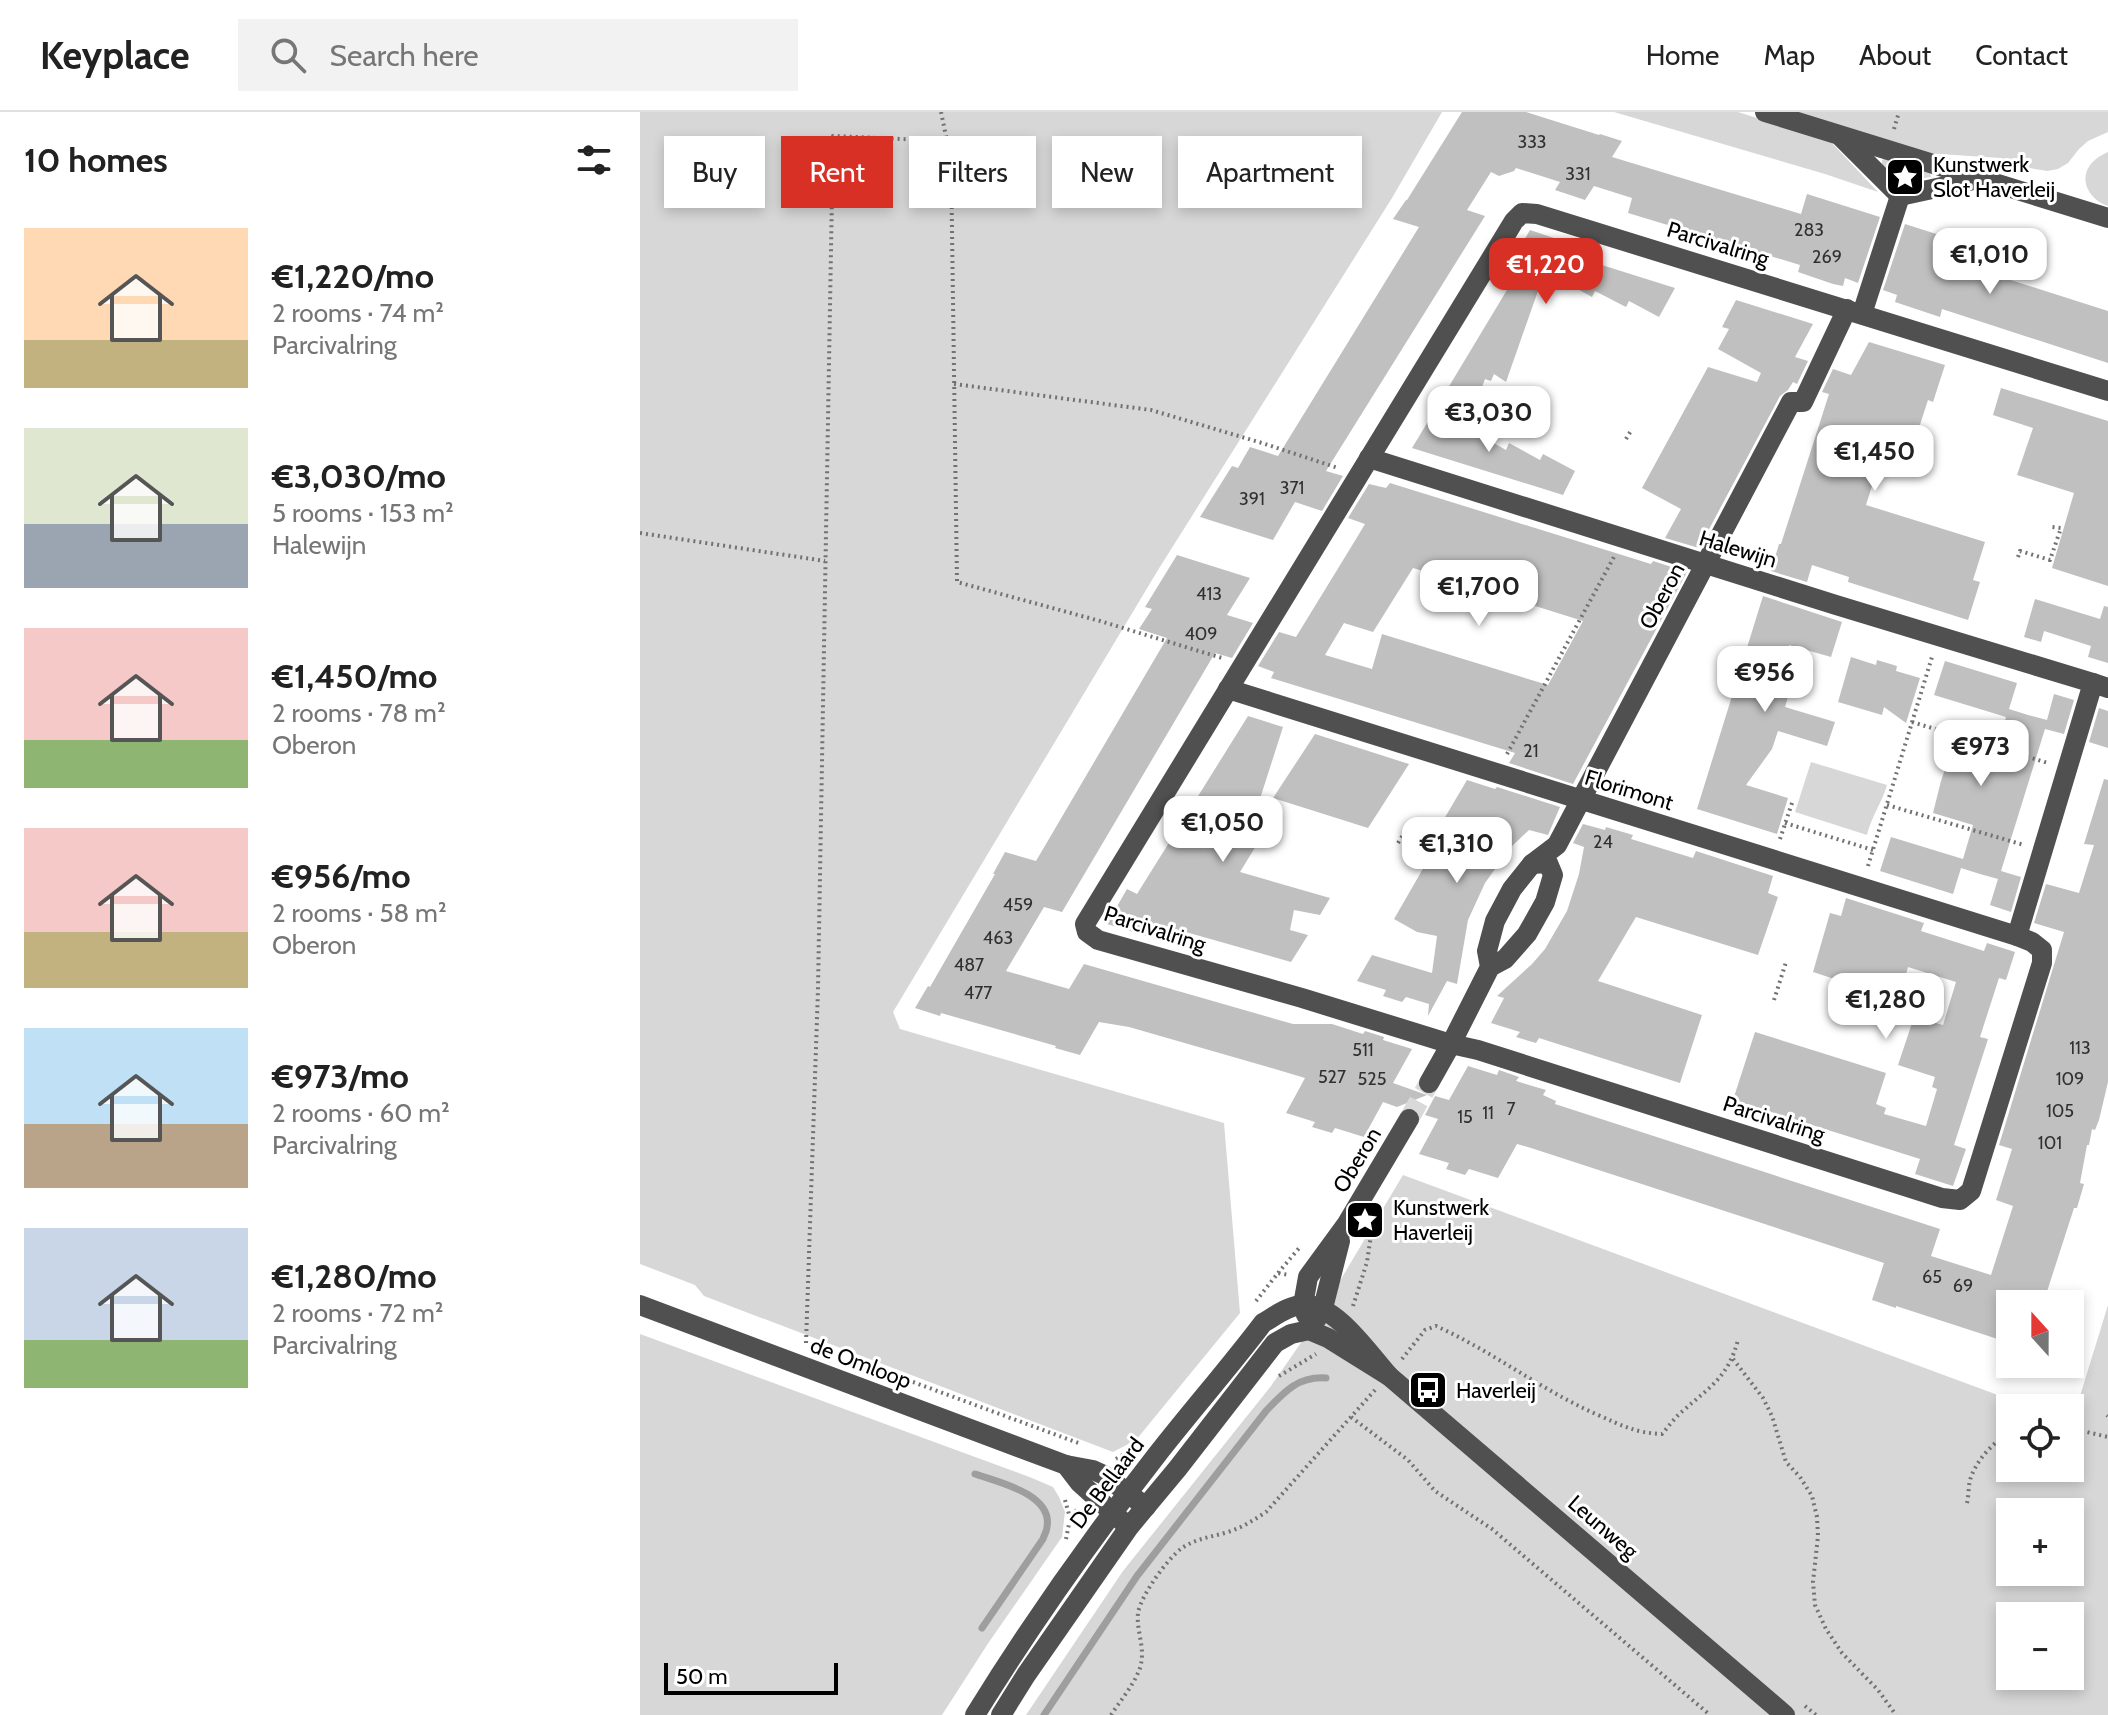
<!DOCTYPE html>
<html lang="en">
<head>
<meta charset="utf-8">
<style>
  body { margin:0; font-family:Cabin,sans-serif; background:#f2f2f2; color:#222; height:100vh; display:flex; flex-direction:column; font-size:30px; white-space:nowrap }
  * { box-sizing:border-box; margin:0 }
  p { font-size:26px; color:#767676 }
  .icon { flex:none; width:44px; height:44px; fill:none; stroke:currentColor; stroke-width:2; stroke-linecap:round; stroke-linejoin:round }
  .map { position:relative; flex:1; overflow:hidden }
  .details { display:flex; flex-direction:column; background:#fff; width:640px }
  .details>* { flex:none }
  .hud { position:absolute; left:24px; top:24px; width:760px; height:72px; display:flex; gap:16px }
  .needle { width:52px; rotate:339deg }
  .fabs { position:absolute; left:1356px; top:1178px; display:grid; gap:16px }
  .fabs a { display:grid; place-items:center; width:88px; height:88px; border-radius:0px; background:#fff; box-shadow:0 4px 12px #0003; font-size:40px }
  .scale { position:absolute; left:24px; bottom:20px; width:174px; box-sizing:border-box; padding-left:8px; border:4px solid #000; border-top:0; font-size:22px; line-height:28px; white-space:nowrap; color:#000; -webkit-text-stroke:6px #fff; paint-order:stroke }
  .price { position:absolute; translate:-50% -68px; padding:0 18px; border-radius:16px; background:#fff; color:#222; font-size:26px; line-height:52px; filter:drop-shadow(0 2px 4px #0008) }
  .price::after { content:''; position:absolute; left:50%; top:48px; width:24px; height:18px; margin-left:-12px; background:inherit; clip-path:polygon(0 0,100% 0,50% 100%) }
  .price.selected { background:#d93025; color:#fff }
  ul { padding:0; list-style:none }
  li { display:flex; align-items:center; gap:24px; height:200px; padding:0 24px }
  li span { display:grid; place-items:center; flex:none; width:224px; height:160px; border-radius:0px; color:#555 }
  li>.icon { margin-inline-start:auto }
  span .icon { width:96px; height:96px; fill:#fffc; stroke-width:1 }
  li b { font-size:34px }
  h2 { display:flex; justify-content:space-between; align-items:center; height:96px; padding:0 24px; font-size:34px }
  .tag { padding:0 28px; border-radius:0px; background:#fff; box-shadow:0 4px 12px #0003; font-size:28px; line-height:72px }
  .tag.selected { background:#d93025; color:#fff }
  header { display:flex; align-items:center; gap:48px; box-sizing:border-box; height:112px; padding:0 40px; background:#fff; border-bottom:2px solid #e0e0e0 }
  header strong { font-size:38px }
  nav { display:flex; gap:44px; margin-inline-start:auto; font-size:28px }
  .search { width:560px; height:72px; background:#f2f2f2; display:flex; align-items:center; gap:20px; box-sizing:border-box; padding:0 28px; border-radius:0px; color:#767676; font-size:30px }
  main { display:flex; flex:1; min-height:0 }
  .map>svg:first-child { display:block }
</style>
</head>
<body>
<header>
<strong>Keyplace</strong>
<div class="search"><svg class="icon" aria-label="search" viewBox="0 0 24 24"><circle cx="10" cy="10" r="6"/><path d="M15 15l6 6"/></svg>Search here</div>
<nav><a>Home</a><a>Map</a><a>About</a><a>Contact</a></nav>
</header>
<main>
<section class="details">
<h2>10 homes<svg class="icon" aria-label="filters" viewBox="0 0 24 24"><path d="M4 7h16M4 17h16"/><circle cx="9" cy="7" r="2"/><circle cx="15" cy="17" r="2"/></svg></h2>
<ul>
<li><span style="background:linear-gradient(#ffd9b3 70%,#c2b280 0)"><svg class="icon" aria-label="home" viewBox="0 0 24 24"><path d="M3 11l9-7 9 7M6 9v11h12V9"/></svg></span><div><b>€1,220/mo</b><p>2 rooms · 74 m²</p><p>Parcivalring</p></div></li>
<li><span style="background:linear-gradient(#dfe7d0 60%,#9aa5b1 0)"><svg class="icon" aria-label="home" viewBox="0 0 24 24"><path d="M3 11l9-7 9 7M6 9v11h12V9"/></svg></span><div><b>€3,030/mo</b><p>5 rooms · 153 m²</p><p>Halewijn</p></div></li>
<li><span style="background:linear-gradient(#f6c9c9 70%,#8fb573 0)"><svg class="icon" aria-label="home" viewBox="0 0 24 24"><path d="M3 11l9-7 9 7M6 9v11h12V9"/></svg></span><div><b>€1,450/mo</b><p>2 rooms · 78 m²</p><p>Oberon</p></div></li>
<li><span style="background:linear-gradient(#f6c9c9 65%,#c2b280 0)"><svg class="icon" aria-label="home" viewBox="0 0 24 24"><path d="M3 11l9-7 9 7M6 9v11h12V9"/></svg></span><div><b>€956/mo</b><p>2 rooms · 58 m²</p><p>Oberon</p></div></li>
<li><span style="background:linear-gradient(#bfe0f5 60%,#b9a48a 0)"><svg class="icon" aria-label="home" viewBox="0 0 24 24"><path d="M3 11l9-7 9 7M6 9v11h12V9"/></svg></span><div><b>€973/mo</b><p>2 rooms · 60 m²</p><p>Parcivalring</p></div></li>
<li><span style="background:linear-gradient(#c9d6e8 70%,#8fb573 0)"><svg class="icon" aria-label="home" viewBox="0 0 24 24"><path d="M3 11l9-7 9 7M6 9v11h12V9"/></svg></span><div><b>€1,280/mo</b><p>2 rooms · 72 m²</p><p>Parcivalring</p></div></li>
</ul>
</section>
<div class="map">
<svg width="1468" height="1603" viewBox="0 0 1468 1603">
  <rect width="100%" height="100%" fill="#fff"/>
  <g fill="#d7d7d7" fill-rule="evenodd">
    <polygon points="0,0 802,0 752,86 518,458 253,900 260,917 584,1011 600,1201 496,1328 473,1340 64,1184 55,1173 0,1152"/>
    <polygon points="974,0 1098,0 1190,29 1238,80 1185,62"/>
    <polygon points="1155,0 1468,0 1468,20 1448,29 1439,37 1428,51 1418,57 1407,59 1377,54 1360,46 1284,41"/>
    <path d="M1468 40V94C1447 87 1436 63 1456 47 1459 44 1464 42 1468 40Z"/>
    <polygon points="1246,46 1290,61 1291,65 1262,70 1242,52 1242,48"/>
    <path d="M1171 650 1247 673C1241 693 1233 701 1227 723L1155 700Z"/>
    <path d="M763 1063 1393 1296H1370V1356H1430V1310H1432L1468 1193V1603H386L483 1459 631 1274 676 1209ZM1370 1400H1430V1460H1370ZM1370 1504H1430V1564H1370Z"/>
    <polygon points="0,1222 392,1366 413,1375 419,1385 425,1400 422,1425 347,1533 302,1603 0,1603"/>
  </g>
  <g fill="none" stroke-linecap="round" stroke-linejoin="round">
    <g stroke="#9e9e9e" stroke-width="7">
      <path d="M335 1362C358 1370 413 1382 407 1415 407 1419 404 1423 403 1427L342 1516"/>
      <path d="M404 1603 497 1464 626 1299C644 1280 658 1264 686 1266"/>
    </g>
  </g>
  <g fill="#c0c0c0" fill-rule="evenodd">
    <polygon points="822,0 886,0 959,23 960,22 982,29 972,45 1161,102 1167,82 1240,105 1218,171 1205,166 1203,174 1193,172 1158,160 1160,153 988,101 992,86 954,74 945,88 915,78 920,70 876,56 874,59 859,64 851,60 827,98 845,104 686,359 703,364 682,399 655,390 633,428 560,405 592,354 598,356 610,335 638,344 779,115 753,107 766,88 767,88"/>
    <polygon points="1265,112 1337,135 1330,155 1468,199 1468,251 1302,197 1300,205 1255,190 1257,183 1243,178"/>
    <polygon points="890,118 920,128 914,138 1035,176 1019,205 989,189 986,195 955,179 952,185 905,159 866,270 854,262 851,269 845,267 838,286 808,276 885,148 874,145"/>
    <polygon points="1096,188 1173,212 1155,245 1168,249 1157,272 1153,270 1148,278 1140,284 1059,436 1025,426 1041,397 1002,376 1068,255 1117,270 1121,261 1078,237 1089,217 1082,215"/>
    <polygon points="1229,230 1305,253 1293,290 1288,288 1277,322 1251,314 1226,393 1345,430 1333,468 1340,470 1328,508 1208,470 1209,465 1172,453 1167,470 1131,459 1139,432 1141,432 1189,282 1182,280 1193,257 1211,263"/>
    <polygon points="1361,276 1468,309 1468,474 1412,456 1434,381 1377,363 1393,316 1353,303"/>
    <polygon points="798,293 829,310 827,316 866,338 869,331 900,348 903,342 935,359 923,383 772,336"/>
    <path d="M750 371 1011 452 1013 449 1047 460 933 672 869 651 875 641 631 566 634 560 618 554 639 520 656 525 716 427 725 412 708 406 729 372 746 376ZM773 456 943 509 908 573 742 522 732 557 685 543 704 511 733 520Z"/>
    <polygon points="537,443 610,466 587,503 613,511 592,546 575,541 422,800 404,795 366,859 429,877 444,852 653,912 692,912 723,922 725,919 744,925 743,928 772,937 753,971 787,983 757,995 743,990 724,1025 695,1016 692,1021 672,1015 675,1010 646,1001 665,966 628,955 489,915 459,910 440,943 415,936 416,934 301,901 300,904 275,896 288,874 290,875 355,762 353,762 365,740 396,749 527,526 499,517 512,497 505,495"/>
    <polygon points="1123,484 1202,510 1191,545 1149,533 1150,578 1145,595 1195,610 1187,634 1138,619 1132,637 1106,673 1148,686 1137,722 1057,697"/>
    <polygon points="1395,487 1460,507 1464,494 1468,495 1468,551 1448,545 1451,534 1404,519 1401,530 1384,525"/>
    <polygon points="1211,545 1236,553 1237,548 1257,554 1256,559 1280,566 1266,611 1244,595 1242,603 1198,590"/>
    <polygon points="1305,549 1377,571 1369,597 1388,603 1407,608 1414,582 1434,588 1424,622 1405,617 1361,759 1381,765 1371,800 1350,793 1358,767 1340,762 1321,756 1313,782 1240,759 1251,725 1323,747 1333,713 1293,701 1301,669 1315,627 1356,639 1366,605 1294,583"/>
    <polygon points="1459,596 1468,599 1468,636 1449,630"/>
    <polygon points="608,604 643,615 610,718 622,724 600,760 690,786 680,803 654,798 650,818 668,823 651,850 514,811 506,824 467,812 487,777 497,782"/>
    <polygon points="675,622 769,652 728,716 633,686"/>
    <polygon points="1464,667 1468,668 1468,970 1459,1008 1455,1018 1452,1017 1449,1033 1447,1033 1440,1071 1444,1072 1437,1096 1434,1096 1403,1192 1370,1192 1370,1231 1256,1194 1256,1196 1232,1188 1244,1151 891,1036 877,1032 858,1066 829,1057 825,1063 806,1057 809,1051 779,1042 798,1007 785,1003 795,984 809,988 828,954 857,963 859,958 879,965 876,969 906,978 903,983 916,989 915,992 1300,1117 1291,1144 1351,1163 1373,1094 1356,1088 1372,1037 1359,1033 1424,820 1394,811 1406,772 1439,781 1454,733 1444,732"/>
    <polygon points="827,668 855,677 857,675 920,695 908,723 889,718 870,736 845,771 828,808 817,872 807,869 788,904 789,892 766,885 762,890 743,884 746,878 717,869 732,843 792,861 797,824 777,820 754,807 807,715 801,712"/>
    <polygon points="943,712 965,718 966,715 993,723 991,727 1053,746 1056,739 1133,764 1128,781 1138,785 1118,843 996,805 958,869 1062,903 1040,971 899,926 896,931 876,925 880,920 851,911 864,886 857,884 892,852 905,837 927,799 939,762 944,735 933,731"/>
    <polygon points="1206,786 1284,811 1281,819 1344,839 1347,831 1375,840 1366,868 1359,866 1340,925 1348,927 1314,1033 1326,1037 1313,1074 1275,1062 1280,1047 1093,988 1115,920 1246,961 1236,992 1246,996 1244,1002 1286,1014 1297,977 1292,975 1295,965 1258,953 1274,905 1303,913 1316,870 1268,855 1259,888 1173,860 1190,801 1201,804"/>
  </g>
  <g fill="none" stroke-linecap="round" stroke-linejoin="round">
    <polyline stroke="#d9d9d9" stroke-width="20" stroke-dasharray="20 10" stroke-linecap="butt" points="769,1007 789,971"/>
    <g stroke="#727272" stroke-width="4" stroke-dasharray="2 4" stroke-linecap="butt">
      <polyline points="301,0 311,48 317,470 460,509 582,546"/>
      <polyline points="1254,17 1259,0"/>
      <polyline points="314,272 511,298 622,331 698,356"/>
      <polyline points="986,327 992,317"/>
      <polyline points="0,421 185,449"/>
      <polyline points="1378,445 1380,439 1410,448 1421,416 1412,415"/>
      <polyline points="1272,610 1408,651"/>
      <polyline points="867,642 975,443"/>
      <polyline points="1247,693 1384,733"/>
      <polyline points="1145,711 1233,738"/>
      <polyline points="1140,727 1153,688"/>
      <polyline points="758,731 763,723"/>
      <polyline points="1228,754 1292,545"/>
      <polyline points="1134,888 1146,850"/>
      <polyline points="638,1161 660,1135"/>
      <polyline points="616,1189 638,1161 649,1163"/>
      <polyline points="713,1194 727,1150 733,1110"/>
      <polyline points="166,1231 178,877 193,24 306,29"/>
      <path d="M762 1247 785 1218 796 1214C852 1239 901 1278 958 1303 981 1313 995 1321 1022 1322 1029 1314 1035 1305 1044 1298 1071 1274 1088 1265 1098 1228"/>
      <polyline points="1093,1247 1123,1286 1132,1304 1146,1350 1160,1365 1172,1384 1177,1405 1178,1424 1173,1470 1175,1493 1186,1517 1202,1541 1238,1578 1256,1603"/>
      <polyline points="639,1264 676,1242"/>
      <polyline points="273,1270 441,1332"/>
      <polyline points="1467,1303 1468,1304"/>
      <polyline points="711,1305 768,1348 795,1379 852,1417 1070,1603"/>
      <polyline points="1430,1316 1468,1325"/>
      <polyline points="476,1347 493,1337"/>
      <polyline points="425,1388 430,1406"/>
      <path d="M1327 1391C1329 1383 1328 1373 1331 1365 1337 1348 1354 1329 1370 1321"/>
      <polyline points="426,1427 430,1407 439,1395"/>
      <polyline points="1165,1594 1176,1603"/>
      <path d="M471 1603C480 1589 494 1573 500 1556 506 1536 496 1519 498 1501 501 1483 528 1446 542 1436 557 1426 572 1425 588 1420 603 1415 614 1408 626 1400L735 1278"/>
    </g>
    <g stroke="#505050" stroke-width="20">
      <polyline points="1125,0 1468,106"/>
      <polyline points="1201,25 1260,84"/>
      <polyline points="1260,84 1338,67"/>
      <polyline points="1222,202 1260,84"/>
      <polyline points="1468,279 897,102 882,101 874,109 445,812 447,820 458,828 662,886 811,932 838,938 1302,1086 1320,1088 1331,1079 1402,851 1402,838 1392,830 1377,824 1453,571 1468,576"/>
      <polyline points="729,346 1196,493 1453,571"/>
      <polyline points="588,577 1377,824"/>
      <polyline points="892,752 917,733 1151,290 1163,290 1207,197"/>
      <polyline points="789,971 811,932 850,855 847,839 855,809 872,777 892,752 908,751 913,763 905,790 887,822 865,847 850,855"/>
      <polyline points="0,1193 426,1353 453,1358 464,1363 506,1395"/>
      <polyline points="666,1203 663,1193 668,1165 706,1113 769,1007"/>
      <polyline points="676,1208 683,1196 700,1129"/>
      <polyline points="669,1218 688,1226 749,1264 1145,1603"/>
      <polyline points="426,1353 439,1370 483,1410"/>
      <path d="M335 1603C390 1514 452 1426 516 1344 551 1299 589 1256 623 1211 635 1204 649 1193 664 1193 695 1191 729 1242 749 1264"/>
      <polyline points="361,1603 386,1563 489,1415 538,1356 635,1231 651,1222 669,1218"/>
    </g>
  </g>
  <defs>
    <symbol id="sight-square" viewBox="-11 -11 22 22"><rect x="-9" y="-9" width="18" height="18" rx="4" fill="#000" stroke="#fff"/><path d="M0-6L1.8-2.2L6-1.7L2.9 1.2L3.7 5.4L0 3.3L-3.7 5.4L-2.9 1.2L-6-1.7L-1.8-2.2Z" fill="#fff"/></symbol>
    <symbol id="bus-square" viewBox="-11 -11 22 22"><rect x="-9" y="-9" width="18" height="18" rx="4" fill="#000" stroke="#fff"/><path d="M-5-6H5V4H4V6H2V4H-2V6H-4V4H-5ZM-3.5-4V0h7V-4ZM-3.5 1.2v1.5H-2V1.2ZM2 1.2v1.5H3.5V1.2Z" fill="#fff"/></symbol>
  </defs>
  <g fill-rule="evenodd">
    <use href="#sight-square" x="1243" y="43" width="44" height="44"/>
    <use href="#sight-square" x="703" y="1086" width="44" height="44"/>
    <use href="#bus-square" x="766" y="1256" width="44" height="44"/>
  </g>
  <g text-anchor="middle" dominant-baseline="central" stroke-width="6" stroke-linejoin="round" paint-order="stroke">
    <g font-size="18" fill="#303030">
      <text x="892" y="30">333</text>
      <text x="938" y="62">331</text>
      <text x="1169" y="118">283</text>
      <text x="1187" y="145">269</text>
      <text x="652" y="376">371</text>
      <text x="612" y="387">391</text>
      <text x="569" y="482">413</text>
      <text x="561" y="522">409</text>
      <text x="891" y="639">21</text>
      <text x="963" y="730">24</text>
      <text x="378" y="793">459</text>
      <text x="358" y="826">463</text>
      <text x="329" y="853">487</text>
      <text x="338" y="881">477</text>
      <text x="1440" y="936">113</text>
      <text x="723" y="938">511</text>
      <text x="692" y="965">527</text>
      <text x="732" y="967">525</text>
      <text x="1430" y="967">109</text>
      <text x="871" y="997">7</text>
      <text x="1420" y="999">105</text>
      <text x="848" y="1001">11</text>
      <text x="825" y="1005">15</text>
      <text x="1410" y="1031">101</text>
      <text x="1292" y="1165">65</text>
      <text x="1323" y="1174">69</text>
    </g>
    <g font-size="22" fill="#000" stroke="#fff" text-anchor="start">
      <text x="1293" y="52">Kunstwerk<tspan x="1293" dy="25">Slot Haverleij</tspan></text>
      <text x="753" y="1095">Kunstwerk<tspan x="753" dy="25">Haverleij</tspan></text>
      <text x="816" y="1278">Haverleij</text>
    </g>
    <g font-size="22" fill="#000" stroke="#fff">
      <text transform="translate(1078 132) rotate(17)">Parcivalring</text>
      <text transform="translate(1098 437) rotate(17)">Halewijn</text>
      <text transform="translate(1022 484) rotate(-62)">Oberon</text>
      <text transform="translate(989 678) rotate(17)">Florimont</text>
      <text transform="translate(515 817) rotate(18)">Parcivalring</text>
      <text transform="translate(1134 1007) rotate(18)">Parcivalring</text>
      <text transform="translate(717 1048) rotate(-59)">Oberon</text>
      <text transform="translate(221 1251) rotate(21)">de Omloop</text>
      <text transform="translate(467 1371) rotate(-53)">De Bellaard</text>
      <text transform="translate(963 1415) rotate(41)">Leunweg</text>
    </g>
  </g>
</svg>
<div class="fabs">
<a><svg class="needle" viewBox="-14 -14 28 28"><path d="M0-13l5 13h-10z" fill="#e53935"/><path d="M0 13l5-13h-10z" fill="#767676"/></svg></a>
<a><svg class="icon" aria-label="locate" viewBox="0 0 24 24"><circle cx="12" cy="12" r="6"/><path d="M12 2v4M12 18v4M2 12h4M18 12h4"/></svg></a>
<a>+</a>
<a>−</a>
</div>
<div class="scale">50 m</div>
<b class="price" style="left:1350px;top:184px">€1,010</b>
<b class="price selected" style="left:906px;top:194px">€1,220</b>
<b class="price" style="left:849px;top:342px">€3,030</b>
<b class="price" style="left:1235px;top:381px">€1,450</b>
<b class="price" style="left:839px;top:516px">€1,700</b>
<b class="price" style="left:1125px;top:602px">€956</b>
<b class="price" style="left:1341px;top:676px">€973</b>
<b class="price" style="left:583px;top:752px">€1,050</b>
<b class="price" style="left:817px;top:773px">€1,310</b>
<b class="price" style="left:1246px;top:929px">€1,280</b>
<div class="hud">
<a class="tag">Buy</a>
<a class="tag selected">Rent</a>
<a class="tag">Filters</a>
<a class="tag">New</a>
<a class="tag">Apartment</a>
</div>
</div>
</main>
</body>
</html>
